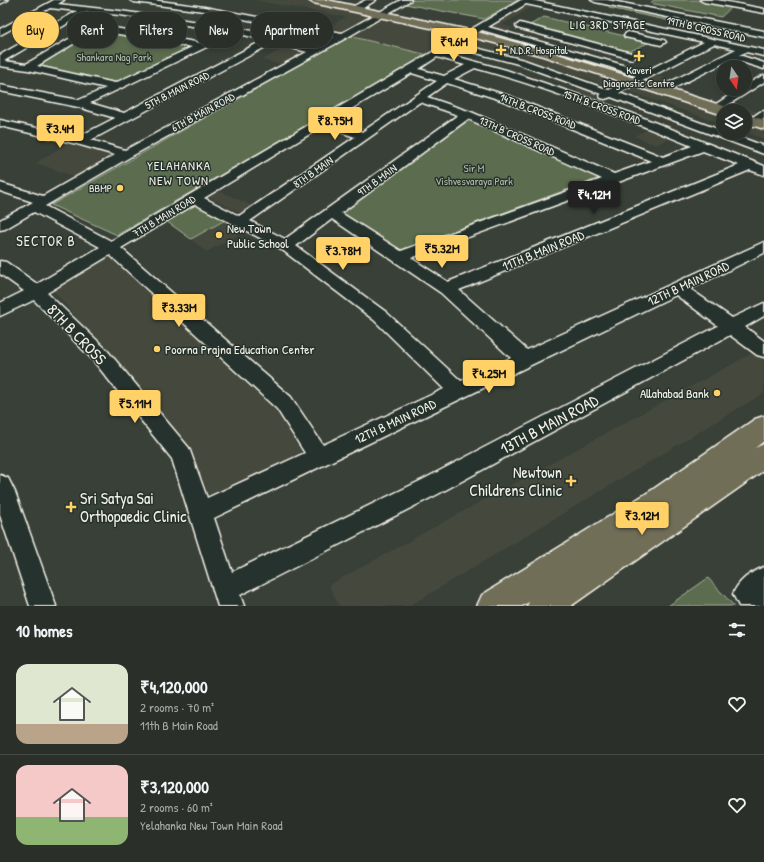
<!DOCTYPE html>
<html lang="en">
<head>
<meta charset="utf-8">
<style>
  body { margin:0; font-family:"Patrick Hand",sans-serif; background:#323831; color:#f1f3f6; height:100vh; display:flex; flex-direction:column; font-size:15px; white-space:nowrap }
  * { box-sizing:border-box; margin:0 }
  p { font-size:13px; color:#a5a9a8 }
  .icon { flex:none; width:22px; height:22px; fill:none; stroke:currentColor; stroke-width:2; stroke-linecap:round; stroke-linejoin:round }
  .map { position:relative; height:606px; overflow:hidden }
  .sheet { display:flex; flex-direction:column; background:#2a3029; flex:1 }
  .sheet>* { flex:none }
  .hud { position:absolute; left:12px; top:12px; width:400px; height:36px; display:flex; gap:8px }
  .needle { width:26px; rotate:167deg }
  .buttons { position:absolute; left:716px; top:60px; display:grid; gap:8px }
  .buttons a { display:grid; place-items:center; width:36px; height:36px; border-radius:50%; background:#2a3029; box-shadow:0 2px 6px #0003,0 0 0 1px #464b46; font-size:20px }
  .price { position:absolute; translate:-50% -34px; padding:0 9px; border-radius:4px; background:#ffd166; color:#111; font-size:13px; line-height:26px; filter:drop-shadow(0 1px 2px #0008) }
  .price::after { content:''; position:absolute; left:50%; top:24px; width:12px; height:9px; margin-left:-6px; background:inherit; clip-path:polygon(0 0,100% 0,50% 100%) }
  .price.active { background:#222; color:#fff }
  ul { padding:0; list-style:none }
  li { display:flex; align-items:center; gap:12px; height:100px; padding:0 16px }
  li+li { border-top:1px solid #464b46 }
  li span { display:grid; place-items:center; flex:none; width:112px; height:80px; border-radius:12px; color:#555 }
  li>.icon { margin-inline-start:auto }
  span .icon { width:48px; height:48px; fill:#fffc; stroke-width:1 }
  li b { font-size:17px }
  h2 { display:flex; justify-content:space-between; align-items:center; height:48px; padding:0 16px; font-size:17px }
  .pill { padding:0 14px; border-radius:18px; background:#2a3029; box-shadow:0 2px 6px #0003,0 0 0 1px #464b46; font-size:14px; line-height:36px }
  .pill.active { background:#ffd166; color:#111 }
  .map>svg:first-child { display:block }
</style>
</head>
<body>
<div class="map">
<svg width="764" height="606" viewBox="0 0 764 606">
  <rect width="100%" height="100%" fill="#384037"/>
  <filter id="ink" filterUnits="userSpaceOnUse"><feTurbulence type="fractalNoise" baseFrequency=".025" numOctaves="2"/><feDisplacementMap in="SourceGraphic" scale="8" xChannelSelector="R" yChannelSelector="G"/><feConvolveMatrix kernelMatrix="1 2 1 2 8 2 1 2 1" color-interpolation-filters="sRGB"/></filter>
  <g filter="url(#ink)">
    <g fill="#454a3e">
      <polygon points="253,0 295,0 377,16 316,49 310,47 322,40 319,39 334,30 327,28 346,17"/>
      <polygon points="526,1 537,4 502,25 513,28 506,33 482,27"/>
      <polygon points="382,19 459,35 428,55 349,36"/>
      <polygon points="469,36 545,57 623,82 613,87 535,62 460,41"/>
      <polygon points="290,45 312,51 285,65 262,60"/>
      <polygon points="650,73 675,82 666,87 641,79"/>
      <polygon points="633,85 723,116 723,124 624,90"/>
      <polygon points="586,86 605,93 591,100 573,93"/>
      <polygon points="732,103 759,112 752,117 745,114 745,111 735,111 725,108"/>
      <polygon points="745,124 764,131 764,139 745,132"/>
      <polygon points="651,128 673,137 656,145 634,136"/>
      <polygon points="67,143 118,157 78,178 36,163"/>
      <polygon points="213,188 255,207 243,214 203,194"/>
      <polygon points="227,219 247,230 206,252 191,239"/>
      <polygon points="108,256 277,409 303,456 209,495 191,450 52,289"/>
      <polygon points="756,351 764,357 764,393 409,606 339,606 329,585"/>
    </g>
    <g fill="#5c6d50" stroke="#a8af9c">
      <polygon points="412,0 519,0 484,19 405,4"/>
      <polygon points="654,0 700,0 733,6 721,17 650,3"/>
      <polygon points="614,5 713,24 709,29 609,8"/>
      <polygon points="544,17 650,42 628,52 528,26"/>
      <polygon points="94,30 193,47 119,83 37,66"/>
      <polygon points="349,36 428,55 117,235 51,205"/>
      <polygon points="469,120 599,178 396,252 340,213"/>
      <polygon points="194,202 227,219 191,239 166,221"/>
      <polygon points="708,578 734,606 668,606"/>
    </g>
    <g fill="none" stroke-linecap="round" stroke-linejoin="round">
      <defs>
        <g id="minor">
          <polygon points="0,0 8,0 0,4"/>
          <path d="M54 0H64L58 4 120 11 235 27 277 37 314 48 334 37 204 11 134 2 130 0H152L204 7 342 33 401 0H411L346 38 130 157 45 206 111 241 521 0H531L764 50V56L746 52 739 55 764 63V69L732 59 666 92H658L657 90 658 88 736 49 714 44 619 93 723 131V133H729L764 146V154L611 97 605 99 601 98 600 96 601 94 518 64 454 47 444 53 506 70 631 113 764 166V175L750 170 459 290 527 350 764 242V253L690 289 732 318 764 303V316L745 327 764 341V357L757 355 730 335 438 494 240 595 244 606H218L172 459 92 359 34 300 0 316V303L24 291 0 274V261L6 262 37 284 100 247 34 212 5 229 0 230V220L33 202 0 191V183L43 196 115 155 77 144 0 126V120L78 137 115 118 78 107 0 91V85L79 100 106 88 28 70 0 66V55L77 11 50 8 0 35V29ZM526 4 704 42 644 72 616 63 488 27ZM87 12 120 15 225 31 201 43 103 26 109 21 105 18 26 64 4 61ZM96 30 192 47 115 83 37 66ZM482 30 610 67 636 76 609 90 524 60 460 44ZM236 33 264 40 124 113 90 103ZM273 43 307 52 125 150 91 140ZM437 57 465 65 444 76 419 69ZM475 68C549 88 621 117 692 146L663 157 509 96 454 79ZM412 73 437 81 362 132 331 121ZM447 83 501 100 651 161 614 174 471 112 427 97ZM420 102 458 115 285 239 250 221ZM468 119 602 179 401 251 341 213ZM323 126 355 137 239 216 204 198ZM703 151 739 165 448 282 411 258ZM195 204 281 249 374 320 444 389 323 445 291 397 121 248ZM332 219 441 293 511 358 461 381 386 312 296 246ZM110 255 277 409 305 453 207 498 189 448 106 349 47 293ZM676 295 718 326 422 480 232 572 214 518Z"/>
          <polygon points="366,0 376,0 360,10 354,10 354,6"/>
          <polygon points="591,0 607,0 764,31 764,37 595,2"/>
          <polygon points="700,0 717,0 764,9 764,13 704,2"/>
          <polygon points="520,23 635,54 637,56 632,59 517,28 516,26"/>
          <polygon points="628,32 664,40 666,42 661,45 625,37 624,35"/>
          <polygon points="764,75 764,82 720,110 716,111 710,108 739,89 745,89 745,85"/>
          <polygon points="764,111 764,119 757,123 749,123 747,121 760,112"/>
          <polygon points="0,475 8,478 15,492 56,606 30,606 0,515"/>
          <path d="M764 567V606H739L733 594C739 580 750 573 764 567Z"/>
        </g>
        <g id="major">
          <polygon points="308,0 327,0 474,31 551,52 730,108 732,111 723,111 723,115 720,114 543,56 468,36 313,3"/>
          <polygon points="745,114 764,120 764,129 745,123"/>
          <polygon points="764,416 764,441 755,448 764,444 764,470 571,606 527,606 529,602 522,606 477,606 482,595 652,490 755,419"/>
        </g>
      </defs>
      <use href="#minor" stroke="#f4f1e8" stroke-width="3"/>
      <use href="#major" stroke="#f4f1e8" stroke-width="3"/>
      <use href="#minor" fill="#26332d" fill-rule="evenodd"/>
      <use href="#major" fill="#716e59" fill-rule="evenodd"/>
    </g>
  </g>
  <g fill="#ffd166" stroke="#26332d" stroke-width="1.5">
    <path d="M499 44h4v4h4v4h-4v4h-4v-4h-4v-4h4z"/>
    <path d="M637 50h4v4h4v4h-4v4h-4v-4h-4v-4h4z"/>
    <circle cx="120" cy="188" r="4"/>
    <circle cx="219" cy="235" r="4"/>
    <circle cx="157" cy="349" r="4"/>
    <circle cx="717" cy="393" r="4"/>
    <path d="M569 475h4v4h4v4h-4v4h-4v-4h-4v-4h4z"/>
    <path d="M69 501h4v4h4v4h-4v4h-4v-4h-4v-4h4z"/>
  </g>
  <g text-anchor="middle" dominant-baseline="central" stroke-width="3" stroke-linejoin="round" paint-order="stroke">
    <g font-size="11" fill="#f4f1e8" stroke="#26332d">
      <text transform="translate(706 29) rotate(13)">19TH B CROSS ROAD</text>
      <text transform="translate(177 90) rotate(-27)">5TH B MAIN ROAD</text>
      <text transform="translate(602 107) rotate(20)">15TH B CROSS ROAD</text>
      <text transform="translate(538 111) rotate(21)">14TH B CROSS ROAD</text>
      <text transform="translate(203 112) rotate(-28)">6TH B MAIN ROAD</text>
      <text transform="translate(517 136) rotate(24)">13TH B CROSS ROAD</text>
      <text transform="translate(313 172) rotate(-35)">8TH B MAIN</text>
      <text transform="translate(377 180) rotate(-36)">9TH B MAIN</text>
      <text transform="translate(164 216) rotate(-31)">7TH B MAIN ROAD</text>
    </g>
    <g font-size="11" fill="#f4f1e8" stroke="#26332d" text-anchor="start">
      <text x="510" y="50">N.D.R. Hospital</text>
      <text x="639" y="70" text-anchor="middle">Kaveri<tspan x="639" dy="13">Diagnostic Centre</tspan></text>
      <text x="112" y="188" text-anchor="end">BBMP</text>
    </g>
    <g font-size="11" fill="#b7bcab" stroke="#26332d">
      <text x="114" y="57">Shankara Nag Park</text>
      <text x="474" y="168">Sir M<tspan x="474" dy="13">Vishvesvaraya Park</tspan></text>
    </g>
    <g font-size="12" letter-spacing="1" fill="#f4f1e8" stroke="#26332d">
      <text x="608" y="24">LIG 3RD STAGE</text>
    </g>
    <g font-size="13" letter-spacing="1" fill="#f4f1e8" stroke="#26332d">
      <text x="179" y="165">YELAHANKA<tspan x="179" dy="15">NEW TOWN</tspan></text>
    </g>
    <g font-size="13" fill="#f4f1e8" stroke="#26332d" text-anchor="start">
      <text x="227" y="228">New Town<tspan x="227" dy="15">Public School</tspan></text>
      <text x="165" y="349">Poorna Prajna Education Center</text>
      <text x="709" y="393" text-anchor="end">Allahabad Bank</text>
    </g>
    <g font-size="13" fill="#f4f1e8" stroke="#26332d">
      <text transform="translate(543 250) rotate(-22)">11TH B MAIN ROAD</text>
      <text transform="translate(688 283) rotate(-25)">12TH B MAIN ROAD</text>
      <text transform="translate(395 421) rotate(-25)">12TH B MAIN ROAD</text>
    </g>
    <g font-size="14" letter-spacing="1" fill="#f4f1e8" stroke="#26332d">
      <text x="46" y="240">SECTOR B</text>
    </g>
    <g font-size="16" fill="#f4f1e8" stroke="#26332d">
      <text transform="translate(77 334) rotate(46)">8TH B CROSS</text>
      <text transform="translate(549 424) rotate(-28)">13TH B MAIN ROAD</text>
    </g>
    <g font-size="16" fill="#f4f1e8" stroke="#26332d" text-anchor="end">
      <text x="562" y="472">Newtown<tspan x="562" dy="18">Childrens Clinic</tspan></text>
      <text x="80" y="498" text-anchor="start">Sri Satya Sai<tspan x="80" dy="18">Orthopaedic Clinic</tspan></text>
    </g>
  </g>
</svg>
<div class="buttons">
<a><svg class="needle" viewBox="-14 -14 28 28"><path d="M0-13l5 13h-10z" fill="#e53935"/><path d="M0 13l5-13h-10z" fill="#a5a9a8"/></svg></a>
<a><svg class="icon" aria-label="layers" viewBox="0 0 24 24"><path d="M12 4l9 5-9 5-9-5zM3 14l9 5 9-5"/></svg></a>
</div>
<b class="price" style="left:454px;top:62px">₹9.6M</b>
<b class="price" style="left:335px;top:141px">₹8.75M</b>
<b class="price" style="left:60px;top:149px">₹3.4M</b>
<b class="price active" style="left:594px;top:215px">₹4.12M</b>
<b class="price" style="left:442px;top:269px">₹5.32M</b>
<b class="price" style="left:343px;top:271px">₹3.78M</b>
<b class="price" style="left:179px;top:328px">₹3.33M</b>
<b class="price" style="left:489px;top:394px">₹4.25M</b>
<b class="price" style="left:135px;top:424px">₹5.11M</b>
<b class="price" style="left:642px;top:536px">₹3.12M</b>
<div class="hud">
<a class="pill active">Buy</a>
<a class="pill">Rent</a>
<a class="pill">Filters</a>
<a class="pill">New</a>
<a class="pill">Apartment</a>
</div>
</div>
<section class="sheet">
<h2>10 homes<svg class="icon" aria-label="filters" viewBox="0 0 24 24"><path d="M4 7h16M4 17h16"/><circle cx="9" cy="7" r="2"/><circle cx="15" cy="17" r="2"/></svg></h2>
<ul>
<li><span style="background:linear-gradient(#dfe7d0 75%,#b9a48a 0)"><svg class="icon" aria-label="home" viewBox="0 0 24 24"><path d="M3 11l9-7 9 7M6 9v11h12V9"/></svg></span><div><b>₹4,120,000</b><p>2 rooms · 70 m²</p><p>11th B Main Road</p></div><svg class="icon" aria-label="heart" viewBox="0 0 24 24"><path d="M12 20l-8-8c-3-5 5-10 8-4 3-6 11-1 8 4z"/></svg></li>
<li><span style="background:linear-gradient(#f6c9c9 65%,#8fb573 0)"><svg class="icon" aria-label="home" viewBox="0 0 24 24"><path d="M3 11l9-7 9 7M6 9v11h12V9"/></svg></span><div><b>₹3,120,000</b><p>2 rooms · 60 m²</p><p>Yelahanka New Town Main Road</p></div><svg class="icon" aria-label="heart" viewBox="0 0 24 24"><path d="M12 20l-8-8c-3-5 5-10 8-4 3-6 11-1 8 4z"/></svg></li>
</ul>
</section>
</body>
</html>
